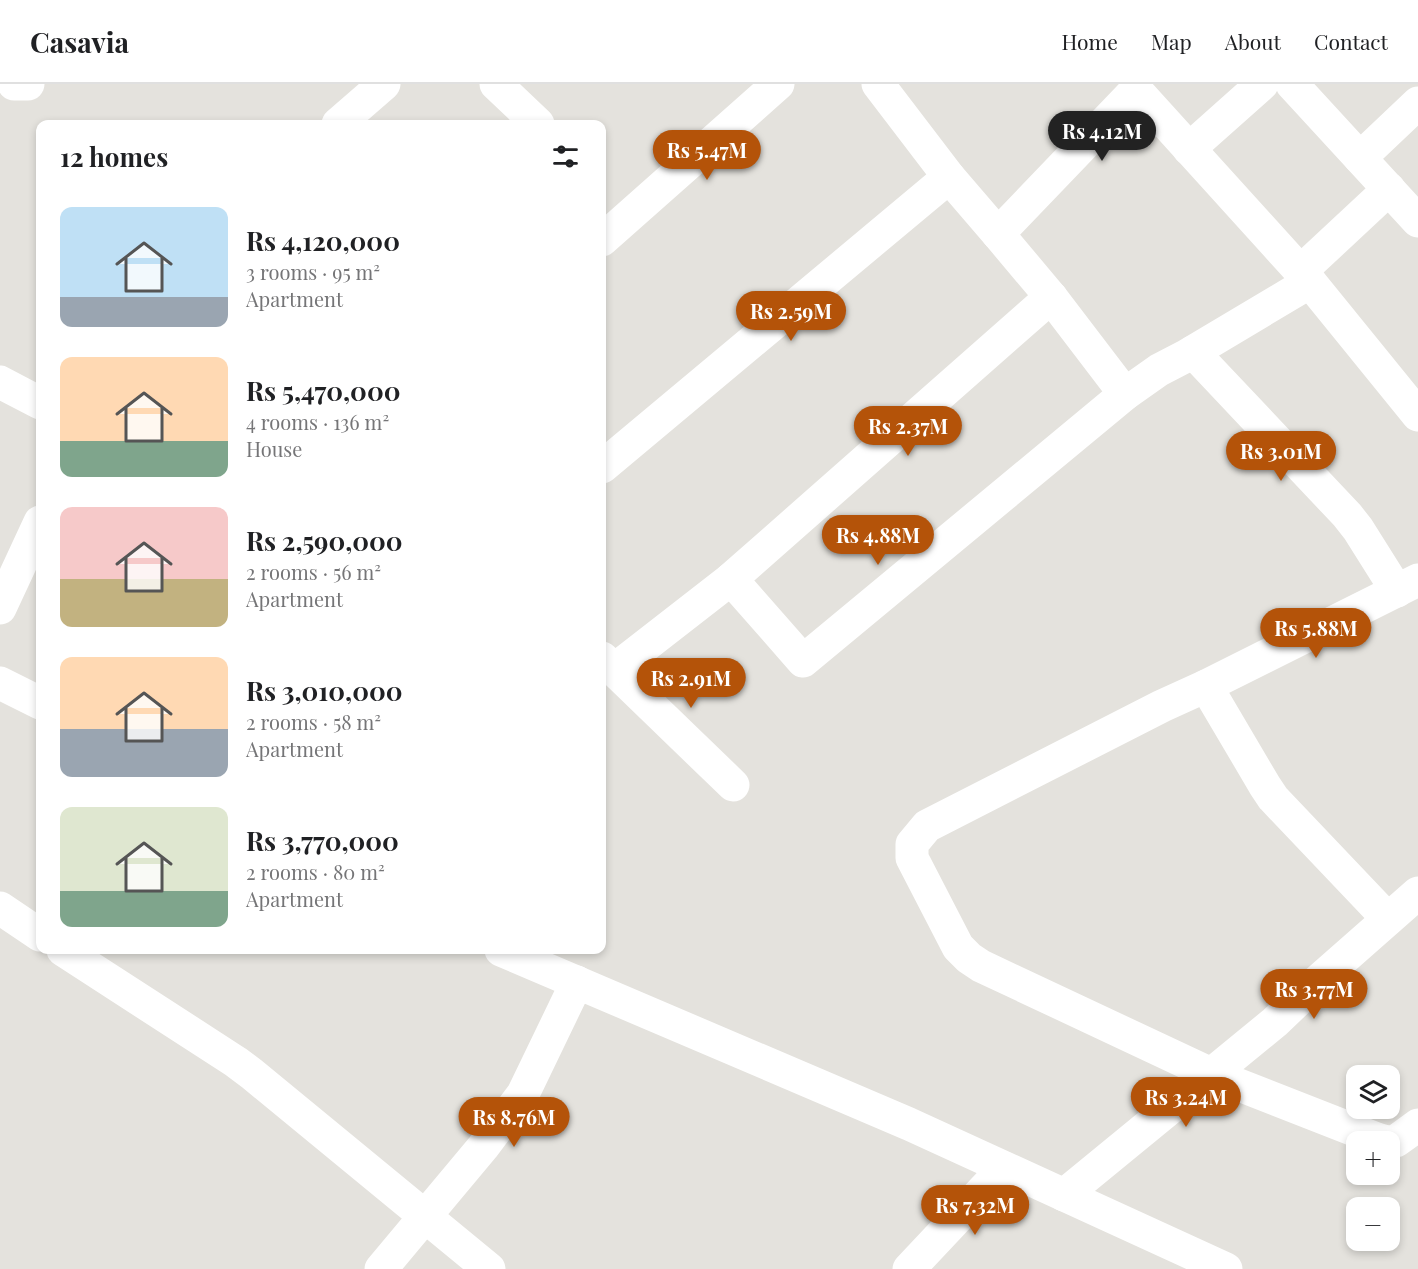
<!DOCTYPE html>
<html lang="en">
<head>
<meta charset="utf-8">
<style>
  body { margin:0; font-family:"Playfair Display",serif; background:#f6f6f6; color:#202124; height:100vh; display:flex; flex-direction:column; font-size:22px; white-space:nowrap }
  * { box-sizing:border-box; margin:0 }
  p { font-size:20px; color:#757577 }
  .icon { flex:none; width:33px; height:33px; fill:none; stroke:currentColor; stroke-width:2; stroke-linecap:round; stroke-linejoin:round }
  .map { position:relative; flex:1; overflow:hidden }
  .sheet { position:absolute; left:36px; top:36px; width:570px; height:834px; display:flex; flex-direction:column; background:#fff; border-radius:12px; box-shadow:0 3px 9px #0003 }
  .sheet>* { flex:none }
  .buttons { position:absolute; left:1346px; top:981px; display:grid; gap:12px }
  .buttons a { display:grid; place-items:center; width:54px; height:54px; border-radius:12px; background:#fff; box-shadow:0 3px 9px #0003; font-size:30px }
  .price { position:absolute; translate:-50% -51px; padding:0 14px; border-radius:21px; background:#b45309; color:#fff; font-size:20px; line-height:39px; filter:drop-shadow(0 2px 3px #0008) }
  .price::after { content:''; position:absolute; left:50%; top:36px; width:18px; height:14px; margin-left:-9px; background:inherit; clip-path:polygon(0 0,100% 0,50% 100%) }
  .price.selected { background:#222; color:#fff }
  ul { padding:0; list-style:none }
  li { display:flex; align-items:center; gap:18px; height:150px; padding:0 24px }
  li span { display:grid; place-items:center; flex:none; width:168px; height:120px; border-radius:12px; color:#555 }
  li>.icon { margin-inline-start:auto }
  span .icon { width:72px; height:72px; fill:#fffc; stroke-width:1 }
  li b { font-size:26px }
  h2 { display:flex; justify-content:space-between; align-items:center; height:72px; padding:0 24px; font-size:26px }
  header { display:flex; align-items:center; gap:36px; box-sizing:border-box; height:84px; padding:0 30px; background:#fff; border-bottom:2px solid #e0e0e0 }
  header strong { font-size:28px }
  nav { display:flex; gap:33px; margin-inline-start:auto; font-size:21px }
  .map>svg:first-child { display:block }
</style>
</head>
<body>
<header>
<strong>Casavia</strong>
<nav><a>Home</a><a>Map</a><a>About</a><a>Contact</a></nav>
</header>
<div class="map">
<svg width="1418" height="1185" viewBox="0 0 1418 1185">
  <rect width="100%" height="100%" fill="#e4e2dd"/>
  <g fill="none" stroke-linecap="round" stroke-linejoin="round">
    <g stroke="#fff" stroke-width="33">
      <polyline points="14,0 28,0"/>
      <polyline points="496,0 538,40"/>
      <polyline points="1292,0 1418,137"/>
      <polyline points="338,40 384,0"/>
      <polyline points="1189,65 1262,0"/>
      <polyline points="1360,74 1418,19"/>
      <polyline points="998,150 1051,213 1125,310"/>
      <polyline points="602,156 778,0"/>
      <polyline points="1300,188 1389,105"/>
      <polyline points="1310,198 1418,331"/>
      <polyline points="1193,268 1347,431 1358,445 1397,507"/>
      <polyline points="0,298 40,319"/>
      <polyline points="602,383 949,93"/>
      <polyline points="731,495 1051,213"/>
      <polyline points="0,524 40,438"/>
      <polyline points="602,574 614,586 731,495 803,577 1125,310 1159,286 1186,272 1310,198 1136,6 998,150 949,93 878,0"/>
      <polyline points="614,586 733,701"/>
      <polyline points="0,599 40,619"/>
      <polyline points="1206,602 1265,702 1273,714 1388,835"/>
      <polyline points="0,824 40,851"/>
      <polyline points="63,866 236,978 252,990 489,1185"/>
      <polyline points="501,866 909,1040 1226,1185"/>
      <polyline points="1387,1058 1377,1055 1211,990 981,882 969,874 958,863 912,774 912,760 927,742 1162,622 1206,602 1418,496"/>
      <polyline points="1389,1058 1396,1057 1418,1041"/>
      <polyline points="1064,1111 1275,938 1318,897 1418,809"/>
      <polyline points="381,1185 483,1063 523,1010 577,898"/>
      <polyline points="909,1185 1004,1084"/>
    </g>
  </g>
</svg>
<div class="buttons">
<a><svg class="icon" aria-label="layers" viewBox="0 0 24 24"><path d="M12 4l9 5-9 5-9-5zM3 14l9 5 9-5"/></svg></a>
<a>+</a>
<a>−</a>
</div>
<b class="price selected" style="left:1102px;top:78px">Rs 4.12M</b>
<b class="price" style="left:707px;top:97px">Rs 5.47M</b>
<b class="price" style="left:791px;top:258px">Rs 2.59M</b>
<b class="price" style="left:908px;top:373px">Rs 2.37M</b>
<b class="price" style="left:1281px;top:398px">Rs 3.01M</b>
<b class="price" style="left:878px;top:482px">Rs 4.88M</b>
<b class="price" style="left:1316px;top:575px">Rs 5.88M</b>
<b class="price" style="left:691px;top:625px">Rs 2.91M</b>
<b class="price" style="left:1314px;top:936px">Rs 3.77M</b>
<b class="price" style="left:1186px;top:1044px">Rs 3.24M</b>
<b class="price" style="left:514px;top:1064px">Rs 8.76M</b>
<b class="price" style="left:975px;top:1152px">Rs 7.32M</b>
<section class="sheet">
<h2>12 homes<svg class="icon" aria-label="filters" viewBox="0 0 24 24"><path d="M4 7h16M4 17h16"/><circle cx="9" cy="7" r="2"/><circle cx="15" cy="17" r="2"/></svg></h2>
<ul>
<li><span style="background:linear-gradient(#bfe0f5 75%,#9aa5b1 0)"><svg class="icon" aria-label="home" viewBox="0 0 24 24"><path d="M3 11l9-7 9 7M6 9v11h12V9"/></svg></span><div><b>Rs 4,120,000</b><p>3 rooms · 95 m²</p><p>Apartment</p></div></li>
<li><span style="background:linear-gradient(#ffd9b3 70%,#7fa58c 0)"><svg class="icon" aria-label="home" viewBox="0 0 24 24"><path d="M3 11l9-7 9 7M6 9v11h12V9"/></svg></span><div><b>Rs 5,470,000</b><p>4 rooms · 136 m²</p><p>House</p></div></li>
<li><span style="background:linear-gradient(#f6c9c9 60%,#c2b280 0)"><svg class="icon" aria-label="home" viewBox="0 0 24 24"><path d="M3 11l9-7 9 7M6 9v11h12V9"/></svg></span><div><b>Rs 2,590,000</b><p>2 rooms · 56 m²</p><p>Apartment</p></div></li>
<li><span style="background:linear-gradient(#ffd9b3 60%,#9aa5b1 0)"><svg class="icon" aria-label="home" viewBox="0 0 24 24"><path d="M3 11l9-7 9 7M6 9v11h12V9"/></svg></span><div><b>Rs 3,010,000</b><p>2 rooms · 58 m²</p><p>Apartment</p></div></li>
<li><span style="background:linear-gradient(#dfe7d0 70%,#7fa58c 0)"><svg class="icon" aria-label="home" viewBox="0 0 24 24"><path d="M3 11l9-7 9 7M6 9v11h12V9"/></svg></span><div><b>Rs 3,770,000</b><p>2 rooms · 80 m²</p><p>Apartment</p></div></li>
</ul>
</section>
</div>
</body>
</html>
